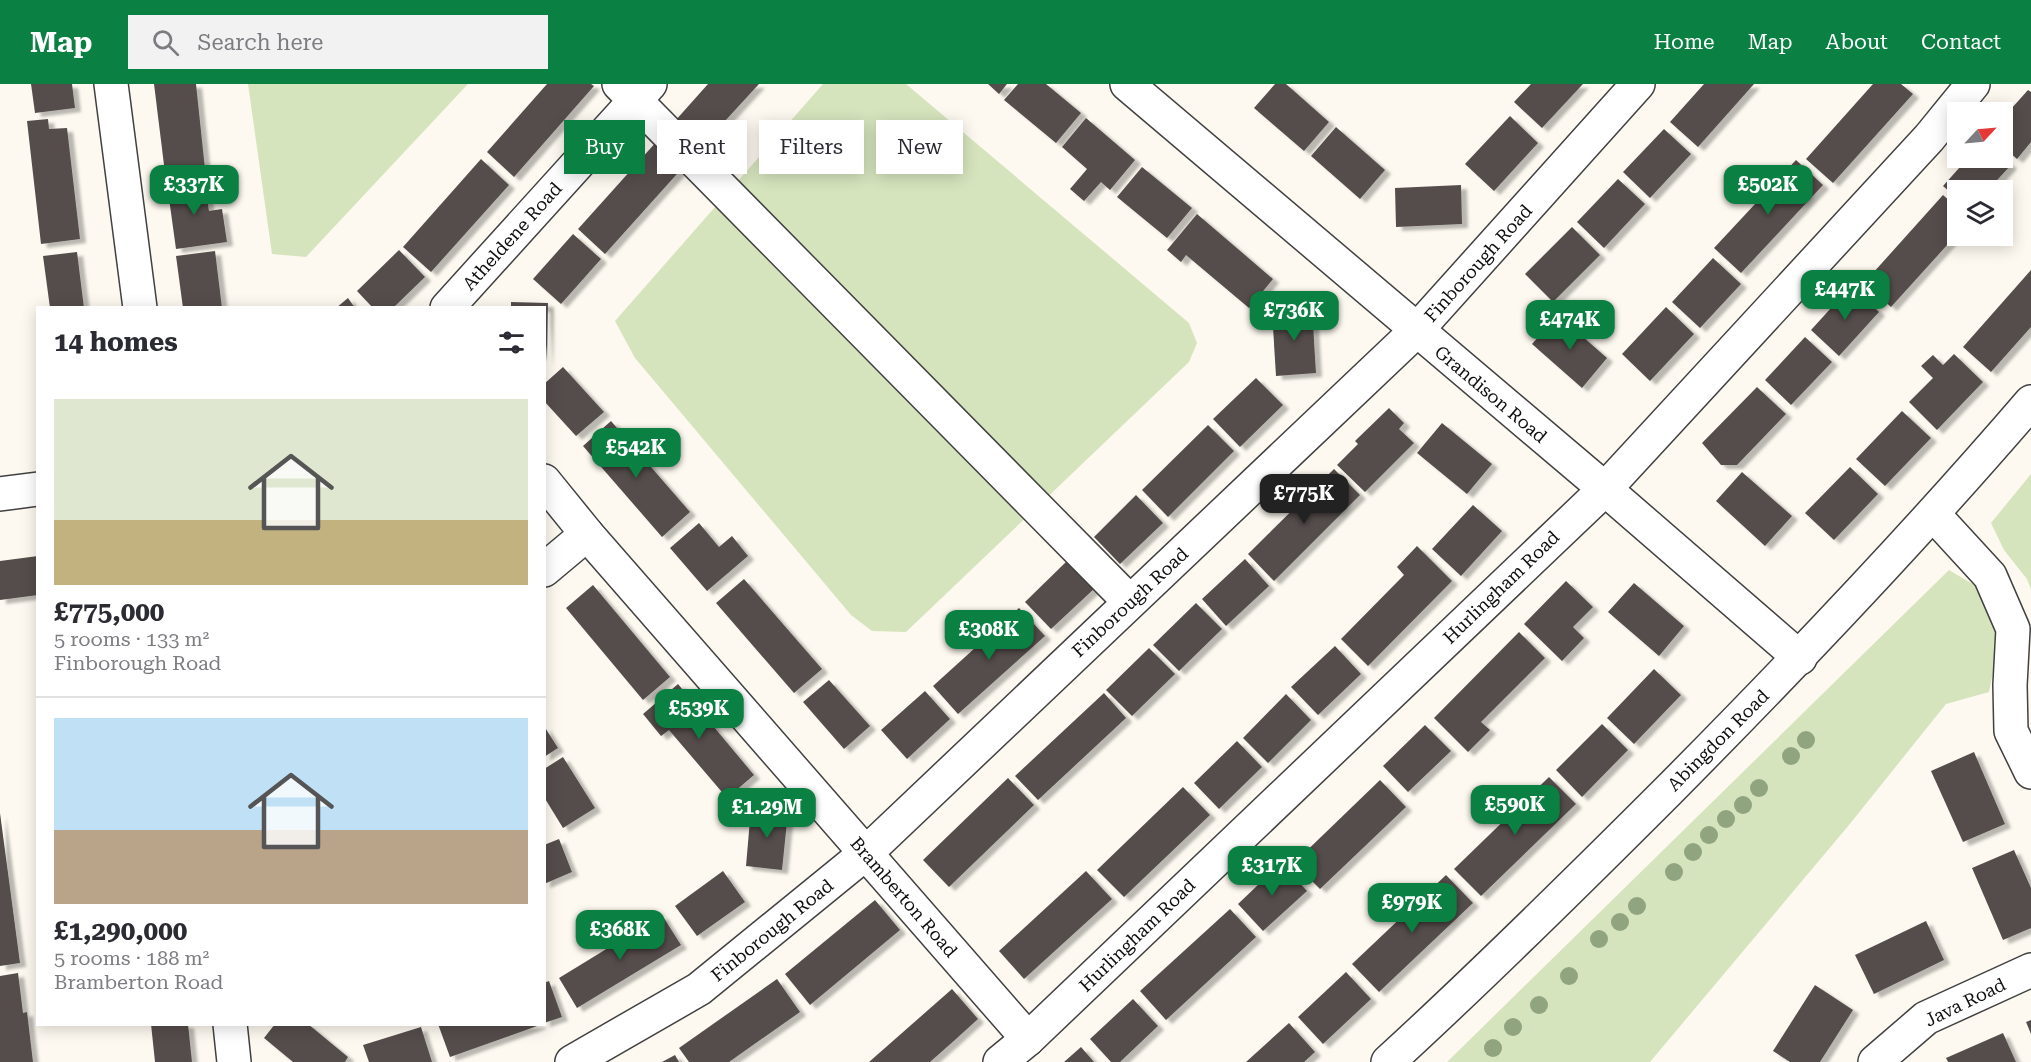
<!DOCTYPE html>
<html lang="en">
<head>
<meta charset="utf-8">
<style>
  body { margin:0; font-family:"Roboto Serif",serif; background:#f2f2f3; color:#2b2b33; height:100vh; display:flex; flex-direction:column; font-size:22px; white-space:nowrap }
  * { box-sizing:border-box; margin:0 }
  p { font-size:20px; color:#7c7c81 }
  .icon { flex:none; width:33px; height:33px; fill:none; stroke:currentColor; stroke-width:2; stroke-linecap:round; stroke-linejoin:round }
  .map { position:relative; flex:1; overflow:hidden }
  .panel { position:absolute; left:36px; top:222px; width:510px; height:720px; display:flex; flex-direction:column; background:#fff; border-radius:0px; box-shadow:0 3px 15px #0003 }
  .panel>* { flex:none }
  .guide { position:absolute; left:564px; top:36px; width:570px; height:54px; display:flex; gap:12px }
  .needle { width:39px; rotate:64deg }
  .buttons { position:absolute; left:1947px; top:18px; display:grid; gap:12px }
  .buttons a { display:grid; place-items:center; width:66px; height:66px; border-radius:0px; background:#fff; box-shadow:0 3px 15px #0003; font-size:30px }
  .price { position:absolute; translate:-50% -51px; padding:0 14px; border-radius:12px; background:#0b8043; color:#fff; font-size:20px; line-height:39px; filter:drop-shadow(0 2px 3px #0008) }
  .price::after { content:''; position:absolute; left:50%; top:36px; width:18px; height:14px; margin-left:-9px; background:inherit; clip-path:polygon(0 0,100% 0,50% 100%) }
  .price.on { background:#222; color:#fff }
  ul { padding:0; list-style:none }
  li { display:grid; align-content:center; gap:12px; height:318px; padding:0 18px }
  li+li { border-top:2px solid #e1e1e2 }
  li span { display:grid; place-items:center; height:186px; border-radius:0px; color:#555 }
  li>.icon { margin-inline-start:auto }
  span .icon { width:108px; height:108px; fill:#fffc; stroke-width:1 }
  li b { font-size:26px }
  h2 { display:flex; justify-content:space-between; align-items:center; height:72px; padding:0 18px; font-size:26px }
  .tag { padding:0 21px; border-radius:0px; background:#fff; box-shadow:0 3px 15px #0003; font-size:21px; line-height:54px }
  .tag.on { background:#0b8043; color:#fff }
  header { display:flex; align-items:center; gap:36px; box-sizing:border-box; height:84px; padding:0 30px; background:#0b8043; color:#fff }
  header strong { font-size:28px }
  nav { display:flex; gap:33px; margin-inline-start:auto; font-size:21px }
  .search { width:420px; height:54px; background:#f2f2f3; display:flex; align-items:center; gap:15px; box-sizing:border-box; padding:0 21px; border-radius:0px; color:#7c7c81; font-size:22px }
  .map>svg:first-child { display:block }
</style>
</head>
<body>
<header>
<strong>Map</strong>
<div class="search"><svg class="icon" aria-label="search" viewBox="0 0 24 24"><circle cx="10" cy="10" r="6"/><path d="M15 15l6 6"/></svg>Search here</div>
<nav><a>Home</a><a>Map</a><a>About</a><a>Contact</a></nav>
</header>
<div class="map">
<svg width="2031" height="978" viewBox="0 0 2031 978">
  <defs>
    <filter id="shadow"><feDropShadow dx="6" dy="4" stdDeviation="1.5" flood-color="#0004"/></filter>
  </defs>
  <rect width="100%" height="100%" fill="#fdf9f0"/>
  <g fill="#d6e4bd">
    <polygon points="248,0 468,0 306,173 272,170"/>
    <polygon points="823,0 906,0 1189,239 1197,259 1189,278 906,548 872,547 851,531 635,274 615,237"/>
    <polygon points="2031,390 2031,505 2027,495 2004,466 1991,439"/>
    <polygon points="1949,486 1976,502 1991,527 1998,563 1989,608 1946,620 1849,741 1650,978 1447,978"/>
  </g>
  <g fill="#554e4b" filter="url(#shadow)">
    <polygon points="31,0 72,0 75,24 35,29"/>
    <polygon points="154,0 196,0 205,85 165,89"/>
    <polygon points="547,0 591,0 594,2 514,93 487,68"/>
    <polygon points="708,0 759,0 702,62 675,37"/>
    <polygon points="988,0 1007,0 999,10"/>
    <polygon points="1018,0 1046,0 1081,29 1056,59 1004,16"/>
    <polygon points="1275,0 1286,0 1329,38 1304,67 1254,24"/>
    <polygon points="1531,0 1583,0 1542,44 1514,18"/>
    <polygon points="1704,0 1754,0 1698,63 1670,38"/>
    <polygon points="1873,0 1901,0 1913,10 1833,99 1806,75"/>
    <polygon points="2028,6 2031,8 2031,58 2017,75 2002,62 2002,35"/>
    <polygon points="1510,32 1538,59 1494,107 1465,80"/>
    <polygon points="1086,34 1135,76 1110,106 1101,98 1084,117 1070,105 1087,85 1062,63"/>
    <polygon points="48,35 49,45 67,44 80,155 41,160 27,37"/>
    <polygon points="1336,43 1385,86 1360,115 1311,72"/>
    <polygon points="1664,45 1691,70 1650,114 1623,88"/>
    <polygon points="658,56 685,81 605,170 578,145"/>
    <polygon points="1968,74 2002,74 2011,81 1988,106 1958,106 1958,115 1943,102"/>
    <polygon points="481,75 509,101 431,188 403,163"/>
    <polygon points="1796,76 1823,101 1741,189 1714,164"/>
    <polygon points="1142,83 1192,124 1167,154 1117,113"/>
    <polygon points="204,95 209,127 222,125 227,158 176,165 167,100"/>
    <polygon points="1618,95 1645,120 1604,164 1577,138"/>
    <polygon points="1461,101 1462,140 1396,143 1395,104"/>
    <polygon points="1943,111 1958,124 1958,149 1891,223 1864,199"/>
    <polygon points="1197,130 1273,195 1249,224 1186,171 1181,178 1167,166"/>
    <polygon points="1572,143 1600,171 1553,218 1525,190"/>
    <polygon points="573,150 601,175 561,220 533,195"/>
    <polygon points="399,166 425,193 393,224 373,224 357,207"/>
    <polygon points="215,167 222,224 183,224 176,172"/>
    <polygon points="77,168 84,224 50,224 43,172"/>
    <polygon points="1713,174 1741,200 1700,244 1672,218"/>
    <polygon points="2031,186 2031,243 1991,288 1963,263"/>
    <polygon points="1851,202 1879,228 1839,272 1811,246"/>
    <polygon points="348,214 355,224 336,224"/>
    <polygon points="511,218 548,219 547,278 544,224 511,224"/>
    <polygon points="1666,223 1694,250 1650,297 1622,270"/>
    <polygon points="1312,224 1316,289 1276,292 1272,227"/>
    <polygon points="1558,231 1607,274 1582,304 1532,260"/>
    <polygon points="1805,253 1832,278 1791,321 1765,296"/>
    <polygon points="1954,270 1983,298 1937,346 1909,318 1933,294 1921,282 1933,271 1943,281"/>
    <polygon points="563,283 604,328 576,352 544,317 544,300"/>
    <polygon points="1256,294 1283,321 1240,363 1213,335"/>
    <polygon points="1757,303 1786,330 1737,381 1721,381 1702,359"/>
    <polygon points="1389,324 1404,339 1399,345 1414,359 1365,408 1337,381 1358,360 1355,357"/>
    <polygon points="1902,327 1931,354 1885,402 1856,375"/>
    <polygon points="611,337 690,428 662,453 583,362"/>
    <polygon points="1442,339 1492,380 1467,410 1417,369"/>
    <polygon points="1208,341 1234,367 1168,433 1142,406"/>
    <polygon points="1850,383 1878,410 1834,456 1805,429"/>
    <polygon points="1334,385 1360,411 1274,497 1248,470"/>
    <polygon points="1742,388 1792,432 1765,462 1716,417"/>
    <polygon points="1136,411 1163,439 1120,480 1094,453"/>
    <polygon points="1473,421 1502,447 1461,492 1432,465"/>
    <polygon points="699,439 719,463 732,452 748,472 707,507 670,464"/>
    <polygon points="1417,462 1452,497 1368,582 1341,555 1404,491 1397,483"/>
    <polygon points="38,472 38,511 0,516 0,477"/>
    <polygon points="1245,475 1269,502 1226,542 1202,515"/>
    <polygon points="1068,476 1095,504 1051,545 1025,518"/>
    <polygon points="744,495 822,585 794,609 716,519"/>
    <polygon points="1566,497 1593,523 1573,543 1584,554 1562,577 1524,540"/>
    <polygon points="1634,499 1684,542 1659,572 1608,528"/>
    <polygon points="593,501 670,593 643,616 566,524"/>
    <polygon points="1196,519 1222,545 1179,587 1153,561"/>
    <polygon points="1019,524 1045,552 958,630 933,602"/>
    <polygon points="1519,548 1545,574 1481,638 1490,646 1468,668 1434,634"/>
    <polygon points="1335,562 1361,590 1318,631 1291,603"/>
    <polygon points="1149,564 1175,590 1132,632 1106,606"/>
    <polygon points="1654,585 1681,611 1634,660 1607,634"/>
    <polygon points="829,596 870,642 844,665 803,618"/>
    <polygon points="678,600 754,691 727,714 669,646 661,652 643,630"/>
    <polygon points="925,607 950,635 907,675 881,646"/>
    <polygon points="1104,609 1126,634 1038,716 1015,692"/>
    <polygon points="1286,610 1311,636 1268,679 1243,654"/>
    <polygon points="1602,640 1628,666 1582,713 1556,686"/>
    <polygon points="1425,641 1451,667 1408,708 1383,682"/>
    <polygon points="544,642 558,664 544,673"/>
    <polygon points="1237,657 1262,683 1219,725 1194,699"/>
    <polygon points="1974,668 2005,740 1963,758 1931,687"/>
    <polygon points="563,673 595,724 563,744 544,713 544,685"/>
    <polygon points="1549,693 1576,720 1481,812 1454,785"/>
    <polygon points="1008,694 1034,721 949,803 923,776"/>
    <polygon points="1380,696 1406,723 1320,805 1294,779"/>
    <polygon points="1183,703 1210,731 1124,813 1097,786"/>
    <polygon points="751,724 788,728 782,786 746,782"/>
    <polygon points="0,729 20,879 0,882"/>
    <polygon points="559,755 572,788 544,800 544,761"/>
    <polygon points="2014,766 2031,804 2031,844 2003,856 1972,784"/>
    <polygon points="1281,779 1307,807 1263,847 1238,820"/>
    <polygon points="723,787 745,818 697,852 675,822"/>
    <polygon points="1086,787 1112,815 1024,895 999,867"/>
    <polygon points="1446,791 1473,819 1379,908 1352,880"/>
    <polygon points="875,816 900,846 810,921 785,890"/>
    <polygon points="1230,825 1256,853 1166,936 1140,907"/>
    <polygon points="662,831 681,861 577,924 559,894"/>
    <polygon points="1926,837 1944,876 1874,910 1855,871"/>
    <polygon points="1346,888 1371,915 1323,960 1298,933"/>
    <polygon points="18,889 23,929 27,928 33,978 0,978 0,892"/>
    <polygon points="777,895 800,928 729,978 689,978 679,964"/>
    <polygon points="549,897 562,933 544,939 544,899"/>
    <polygon points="1815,901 1853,926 1820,978 1790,978 1773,967"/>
    <polygon points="952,905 978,935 956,955 930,978 869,978"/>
    <polygon points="1133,915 1158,942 1120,978 1111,978 1090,955"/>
    <polygon points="2031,936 2031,950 2026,938"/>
    <polygon points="1289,939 1315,968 1304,978 1246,978"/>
    <polygon points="151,940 188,940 192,978 155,978"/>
    <polygon points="275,940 308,940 348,973 345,978 293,978 264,954"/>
    <polygon points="438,940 540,940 540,941 450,973"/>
    <polygon points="421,943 432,978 369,978 363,961"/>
    <polygon points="2003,949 2016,978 1948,978 1946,974"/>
    <polygon points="1081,963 1094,978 1064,978"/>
    <polygon points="675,971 679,978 662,978"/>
  </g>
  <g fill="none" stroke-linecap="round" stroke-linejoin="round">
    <defs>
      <g id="minor">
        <polyline points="111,0 140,224"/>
        <polyline points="619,0 1130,518"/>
        <polyline points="1127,0 1605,405 1800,574"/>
        <polyline points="447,224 650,0"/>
        <polyline points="544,397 587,450 1028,955"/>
        <polyline points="0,410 38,405"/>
        <polyline points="1934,431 1990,492 2013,545 2010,601 2011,647 2031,688"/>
        <polyline points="544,486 587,450"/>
        <polyline points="230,940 234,978"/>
        <polyline points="572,978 699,905 866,769 1416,247 1638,0"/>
        <polyline points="1000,978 1028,955 1605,405 1929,54 1973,0"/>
        <path d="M1388 978C1484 890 1576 799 1668 707 1793 581 1915 453 2031 318"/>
        <polyline points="1875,978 1926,934 2031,886"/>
      </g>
    </defs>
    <use href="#minor" stroke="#414141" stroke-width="36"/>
    <use href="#minor" stroke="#fff" stroke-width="33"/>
  </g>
  <g fill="#91a480">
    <circle cx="1806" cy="656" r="9"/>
    <circle cx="1791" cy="672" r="9"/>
    <circle cx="1759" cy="704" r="9"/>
    <circle cx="1743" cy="721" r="9"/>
    <circle cx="1726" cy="735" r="9"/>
    <circle cx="1709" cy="751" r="9"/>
    <circle cx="1693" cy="768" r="9"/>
    <circle cx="1674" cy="788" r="9"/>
    <circle cx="1637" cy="822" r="9"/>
    <circle cx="1620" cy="838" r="9"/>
    <circle cx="1599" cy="855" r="9"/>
    <circle cx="1569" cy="892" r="9"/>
    <circle cx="1539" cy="921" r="9"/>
    <circle cx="1513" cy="943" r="9"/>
    <circle cx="1493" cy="964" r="9"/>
  </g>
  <g text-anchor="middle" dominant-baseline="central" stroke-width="6" stroke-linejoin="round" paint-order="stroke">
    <g font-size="18" fill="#0e0e0e" stroke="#fff">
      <text transform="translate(512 152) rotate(-48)">Atheldene Road</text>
      <text transform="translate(1478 179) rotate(-48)">Finborough Road</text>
      <text transform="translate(1491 310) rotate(40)">Grandison Road</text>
      <text transform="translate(1501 503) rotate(-44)">Hurlingham Road</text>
      <text transform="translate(1130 518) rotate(-43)">Finborough Road</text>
      <text transform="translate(1718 656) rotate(-45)">Abingdon Road</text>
      <text transform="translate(904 813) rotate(49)">Bramberton Road</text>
      <text transform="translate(772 846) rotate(-39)">Finborough Road</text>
      <text transform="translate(1137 851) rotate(-44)">Hurlingham Road</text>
      <text transform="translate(1965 918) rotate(-26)">Java Road</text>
    </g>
  </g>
</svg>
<div class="buttons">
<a><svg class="needle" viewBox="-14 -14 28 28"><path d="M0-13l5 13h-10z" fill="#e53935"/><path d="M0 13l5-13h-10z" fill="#7c7c81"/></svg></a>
<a><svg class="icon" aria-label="layers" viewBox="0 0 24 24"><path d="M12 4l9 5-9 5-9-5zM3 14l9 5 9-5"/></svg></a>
</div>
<b class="price" style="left:194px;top:132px">£337K</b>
<b class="price" style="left:1768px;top:132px">£502K</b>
<b class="price" style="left:1845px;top:237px">£447K</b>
<b class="price" style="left:1294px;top:258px">£736K</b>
<b class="price" style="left:1570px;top:267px">£474K</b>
<b class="price" style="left:636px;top:395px">£542K</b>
<b class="price on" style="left:1304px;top:441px">£775K</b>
<b class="price" style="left:989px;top:577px">£308K</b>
<b class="price" style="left:699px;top:656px">£539K</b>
<b class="price" style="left:1515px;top:752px">£590K</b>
<b class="price" style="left:767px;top:755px">£1.29M</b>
<b class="price" style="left:1272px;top:813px">£317K</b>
<b class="price" style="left:1412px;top:850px">£979K</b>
<b class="price" style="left:620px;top:877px">£368K</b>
<div class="guide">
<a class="tag on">Buy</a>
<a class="tag">Rent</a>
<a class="tag">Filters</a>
<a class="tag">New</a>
</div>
<section class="panel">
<h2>14 homes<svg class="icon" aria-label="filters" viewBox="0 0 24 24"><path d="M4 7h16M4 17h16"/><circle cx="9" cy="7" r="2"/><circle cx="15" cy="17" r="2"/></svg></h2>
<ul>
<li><span style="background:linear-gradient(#dfe7d0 65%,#c2b280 0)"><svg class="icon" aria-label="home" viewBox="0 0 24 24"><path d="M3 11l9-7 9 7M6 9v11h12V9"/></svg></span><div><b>£775,000</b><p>5 rooms · 133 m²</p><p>Finborough Road</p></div></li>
<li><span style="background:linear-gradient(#bfe0f5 60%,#b9a48a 0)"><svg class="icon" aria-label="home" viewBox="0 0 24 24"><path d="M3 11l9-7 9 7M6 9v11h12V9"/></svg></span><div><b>£1,290,000</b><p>5 rooms · 188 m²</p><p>Bramberton Road</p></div></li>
</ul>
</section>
</div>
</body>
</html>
